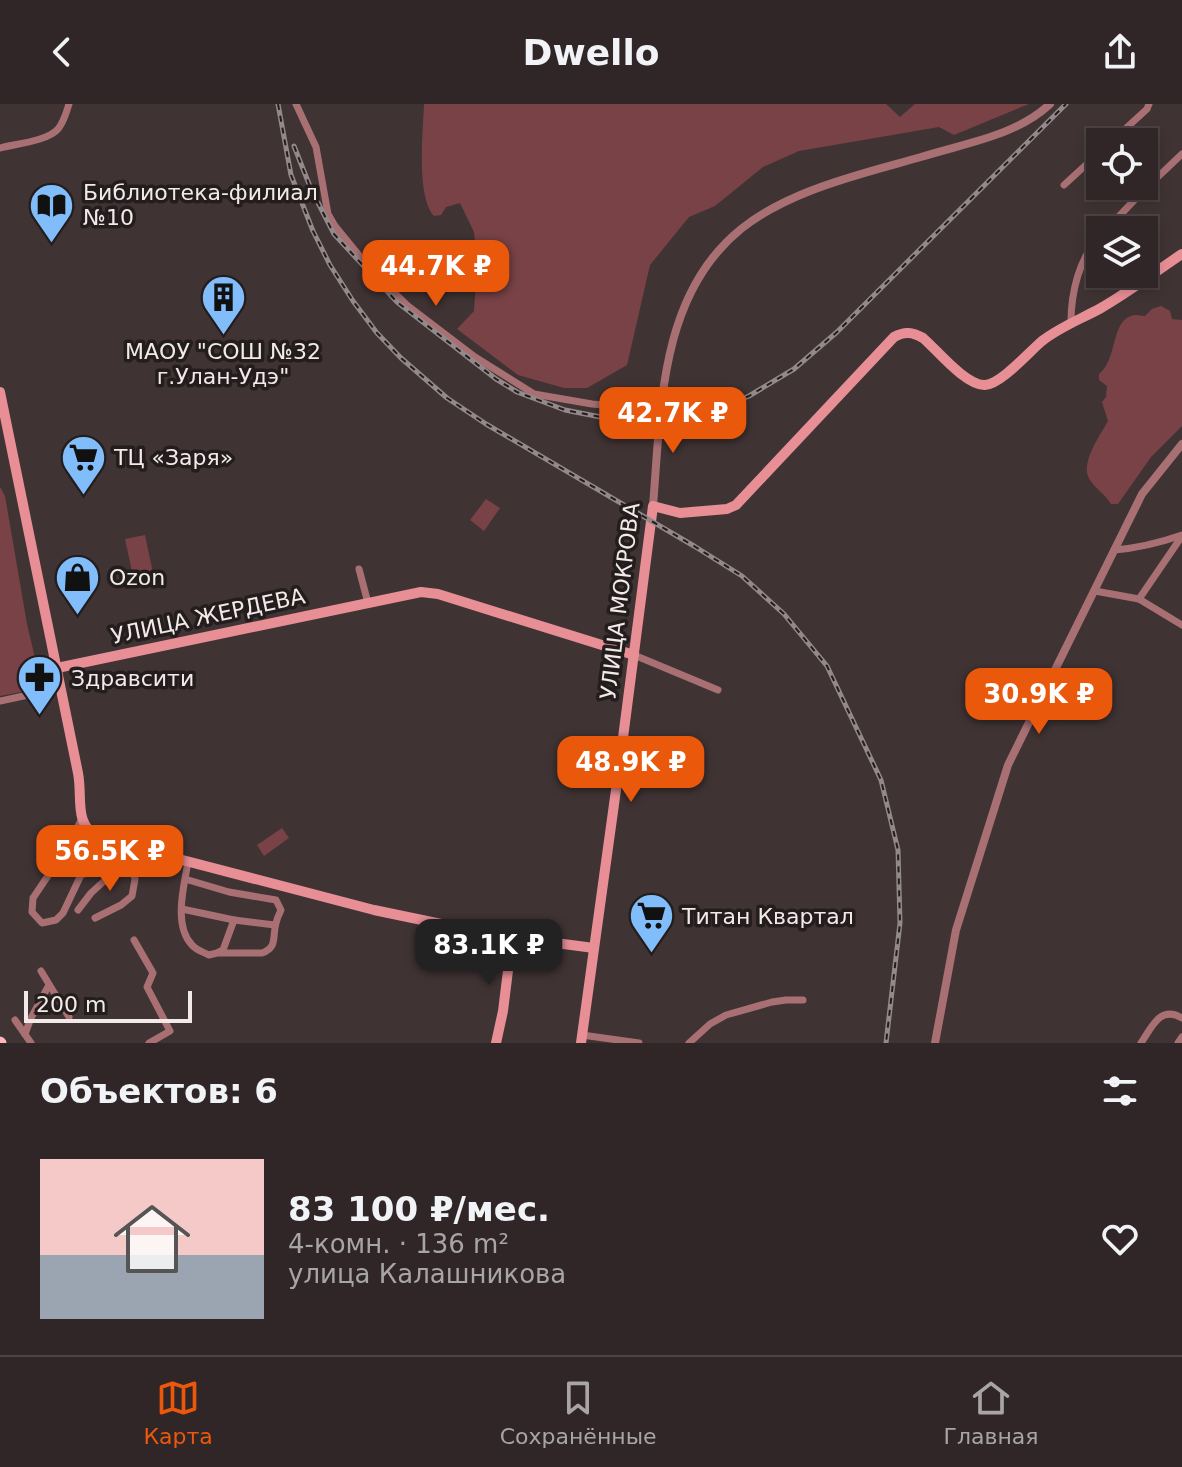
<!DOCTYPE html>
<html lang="ru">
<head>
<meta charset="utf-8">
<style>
  body { margin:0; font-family:"DejaVu Sans",sans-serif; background:#3c3233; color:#f1f3f6; height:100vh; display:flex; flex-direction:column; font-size:30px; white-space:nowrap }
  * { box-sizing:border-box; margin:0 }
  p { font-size:26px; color:#a8a5a7 }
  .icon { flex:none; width:44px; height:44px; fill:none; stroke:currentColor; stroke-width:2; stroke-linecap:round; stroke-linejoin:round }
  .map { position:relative; height:939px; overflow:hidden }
  .sheet { display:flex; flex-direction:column; background:#302627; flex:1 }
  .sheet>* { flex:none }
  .buttons { position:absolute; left:1086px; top:24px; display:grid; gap:16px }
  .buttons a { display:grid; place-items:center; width:72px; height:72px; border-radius:0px; background:#302627; box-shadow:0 4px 12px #0003,0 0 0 2px #4b4344; font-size:40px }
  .scale { position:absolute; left:24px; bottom:20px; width:168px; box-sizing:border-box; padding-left:8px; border:4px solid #f2e9e9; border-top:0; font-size:22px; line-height:28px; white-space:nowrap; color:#f2e9e9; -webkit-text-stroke:6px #231d1d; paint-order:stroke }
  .price { position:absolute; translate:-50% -68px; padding:0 18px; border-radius:16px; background:#ea580c; color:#fff; font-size:26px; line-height:52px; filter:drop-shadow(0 2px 4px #0008) }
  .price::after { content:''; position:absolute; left:50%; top:48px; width:24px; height:18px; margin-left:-12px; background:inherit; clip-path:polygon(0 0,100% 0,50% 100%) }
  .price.selected { background:#222; color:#fff }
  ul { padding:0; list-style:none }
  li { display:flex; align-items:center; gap:24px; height:200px; padding:0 40px }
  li+li { border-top:2px solid #4b4344 }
  li span { display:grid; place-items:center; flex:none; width:224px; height:160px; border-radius:0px; color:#555 }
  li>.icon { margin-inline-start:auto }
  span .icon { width:96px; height:96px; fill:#fffc; stroke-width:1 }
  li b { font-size:34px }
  h2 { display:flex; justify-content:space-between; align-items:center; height:96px; padding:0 40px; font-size:34px }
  header { display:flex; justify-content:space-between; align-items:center; height:104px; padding:0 40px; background:#302627; font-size:36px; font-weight:600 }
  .menu { display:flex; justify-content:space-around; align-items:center; height:112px; border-top:2px solid #4b4344; background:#302627; font-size:22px; color:#a8a5a7 }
  .menu a { display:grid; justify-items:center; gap:4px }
  .menu .selected { color:#ea580c }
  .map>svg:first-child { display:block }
</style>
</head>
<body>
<header><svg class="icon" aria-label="back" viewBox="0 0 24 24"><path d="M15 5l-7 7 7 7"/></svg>Dwello<svg class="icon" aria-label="share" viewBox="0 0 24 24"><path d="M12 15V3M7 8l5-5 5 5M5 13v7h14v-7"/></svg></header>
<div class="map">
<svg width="1182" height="939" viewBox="0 0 1182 939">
  <rect width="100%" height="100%" fill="#403334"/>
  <g fill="#794247">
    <path d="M424 0H886L900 13 915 0H1029L954 31 939 23 799 47 763 63 715 102 689 113 650 161 627 261 587 284H564L518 271 457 225 474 207 477 161 474 128 460 99 446 103 441 111 434 112C416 92 423 28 424 0Z"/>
    <path d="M1161 202 1170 207 1172 215 1182 216V322L1151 353 1118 400H1111C1105 390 1096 385 1090 376 1079 360 1100 332 1108 317L1102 298 1106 293 1107 282 1099 276V270C1117 257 1111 218 1131 212 1136 210 1140 212 1145 212L1152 205Z"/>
    <polygon points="0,383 5,392 27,520 42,584 0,592"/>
    <polygon points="486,395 500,404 484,427 470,416"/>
    <polygon points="145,431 153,469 133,472 125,435"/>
    <polygon points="282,724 289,734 264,752 257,741"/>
  </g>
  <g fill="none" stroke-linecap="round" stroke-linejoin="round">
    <g stroke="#a97074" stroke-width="7">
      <polyline points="296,0 316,43 328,110 335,122 371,166 408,202 475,253 534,290 592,300 603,301 643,294 662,298"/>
      <polyline points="1111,38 1147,5 1149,0"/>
      <path d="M0 44C15 40 48 37 58 25 64 18 66 9 69 0"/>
      <polyline points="1064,81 1100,48"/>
      <polyline points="1106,126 1142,88 1182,50"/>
      <path d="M1071 218C1071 189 1079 154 1100 132"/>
      <path d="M1114 446C1138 444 1159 439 1182 431"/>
      <polyline points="359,465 368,499"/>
      <polyline points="1095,487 1139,495 1182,521"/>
      <polyline points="1139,495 1182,432"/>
      <polyline points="634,551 718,586"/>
      <polyline points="0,597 61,584"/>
      <polyline points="82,715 62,751 33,794 32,808 42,819 56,816 63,809 81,771 88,769 130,768 135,763 139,745"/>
      <path d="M185 775 229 788 276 796 281 806C279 810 277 815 276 819 272 833 278 843 262 849H217L209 851C203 848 196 846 192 841 173 821 184 782 188 758"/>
      <polyline points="182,805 234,816"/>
      <polyline points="78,806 91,789 113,769"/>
      <polyline points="95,814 121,801 132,792 135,775 132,765"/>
      <polyline points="134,836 153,869 147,883 170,927 149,939"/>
      <polyline points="219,848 223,846 234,816 275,821"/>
      <polyline points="41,867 69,913"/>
      <polyline points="15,916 31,939"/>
      <polyline points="25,930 31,914 49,881"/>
      <polyline points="582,931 639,939"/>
      <polyline points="689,939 710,920 726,911 772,898 786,896 803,896"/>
      <path d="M1141 939C1152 923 1160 901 1182 914"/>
      <polyline points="1178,939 1182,933"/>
    </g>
    <g stroke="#a97074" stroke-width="8">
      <path d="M653 402C661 306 659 191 741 125 761 109 787 96 810 87 845 73 886 63 921 53 965 39 1016 32 1050 0"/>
      <polyline points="935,939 956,826 1008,661 1142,390 1182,340"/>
    </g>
    <g stroke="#e88f96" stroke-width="10">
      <path d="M0 288 78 669C83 695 73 718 98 734L374 806 494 831 594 844"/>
      <polyline points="57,564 421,488 438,490 634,551"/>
      <polyline points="496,939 503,907 512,834"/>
      <path d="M581 939 620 657 653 402 680 409 727 405 736 401 894 233C905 227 912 228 923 234 937 246 966 282 985 281 1001 280 1029 248 1042 237 1060 223 1081 215 1101 204 1129 188 1155 168 1182 150"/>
    </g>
    <polyline stroke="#fdb7bc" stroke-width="11" points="0,938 1,939"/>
    <defs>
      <g id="rail">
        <polyline points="278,0 291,71 313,127 330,161 353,197 377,229 401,254 447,294 486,320 694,442 742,472 784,510 827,562 881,676 898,746 900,819 886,939"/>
        <polyline points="294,42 311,85 334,130 397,198 496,275 517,288 565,306 616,316 662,315 709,307 730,300 749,292 794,265 837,228 1066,0"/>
      </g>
    </defs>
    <use href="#rail" stroke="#94898a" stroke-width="5"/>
    <use href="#rail" stroke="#231d1d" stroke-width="2" stroke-dasharray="6" stroke-linecap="butt"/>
  </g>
  <defs>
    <symbol id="library-pin" viewBox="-11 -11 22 30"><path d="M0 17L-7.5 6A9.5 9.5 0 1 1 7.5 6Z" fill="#81bdfa" stroke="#231d1d"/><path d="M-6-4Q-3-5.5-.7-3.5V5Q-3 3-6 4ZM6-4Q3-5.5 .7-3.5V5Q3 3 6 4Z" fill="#111"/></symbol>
    <symbol id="building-pin" viewBox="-11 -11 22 30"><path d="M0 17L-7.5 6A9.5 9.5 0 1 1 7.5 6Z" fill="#81bdfa" stroke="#231d1d"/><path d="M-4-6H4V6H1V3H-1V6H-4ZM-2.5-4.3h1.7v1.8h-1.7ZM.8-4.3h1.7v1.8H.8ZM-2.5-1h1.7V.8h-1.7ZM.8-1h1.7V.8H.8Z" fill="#111"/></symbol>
    <symbol id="supermarket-pin" viewBox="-11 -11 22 30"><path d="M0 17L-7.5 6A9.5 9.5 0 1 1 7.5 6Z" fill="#81bdfa" stroke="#231d1d"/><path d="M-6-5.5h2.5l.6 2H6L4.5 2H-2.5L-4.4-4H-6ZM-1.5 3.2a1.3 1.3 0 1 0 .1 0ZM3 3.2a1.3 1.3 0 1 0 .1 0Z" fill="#111"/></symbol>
    <symbol id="shop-pin" viewBox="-11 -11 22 30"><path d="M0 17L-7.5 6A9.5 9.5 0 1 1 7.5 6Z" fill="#81bdfa" stroke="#231d1d"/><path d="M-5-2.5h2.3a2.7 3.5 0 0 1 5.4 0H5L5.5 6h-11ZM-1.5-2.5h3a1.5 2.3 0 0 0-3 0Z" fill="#111"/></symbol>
    <symbol id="pharmacy-pin" viewBox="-11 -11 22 30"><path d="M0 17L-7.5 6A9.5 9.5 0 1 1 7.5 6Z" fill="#81bdfa" stroke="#231d1d"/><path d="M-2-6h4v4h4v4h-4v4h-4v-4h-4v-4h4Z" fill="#111"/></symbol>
  </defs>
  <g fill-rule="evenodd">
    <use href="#library-pin" x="26" y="76" width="51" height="69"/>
    <use href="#building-pin" x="198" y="168" width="51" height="69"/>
    <use href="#supermarket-pin" x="58" y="328" width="51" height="69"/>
    <use href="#shop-pin" x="52" y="448" width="51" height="69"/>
    <use href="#pharmacy-pin" x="14" y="548" width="51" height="69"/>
    <use href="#supermarket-pin" x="626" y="786" width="51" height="69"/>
  </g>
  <g text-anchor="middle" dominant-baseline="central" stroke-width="7" stroke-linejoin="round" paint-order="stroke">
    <g font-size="22" fill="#f2e9e9" stroke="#231d1d" text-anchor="start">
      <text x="83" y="88">Библиотека-филиал<tspan x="83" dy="25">№10</tspan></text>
      <text x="223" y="247" text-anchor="middle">МАОУ "СОШ №32<tspan x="223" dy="25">г.Улан-Удэ"</tspan></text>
      <text x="114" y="353">ТЦ «Заря»</text>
      <text x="109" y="473">Ozon</text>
      <text x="71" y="574">Здравсити</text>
      <text x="682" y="812">Титан Квартал</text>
    </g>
    <g font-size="22" fill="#f2e9e9" stroke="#231d1d">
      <text transform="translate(620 497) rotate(-83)">УЛИЦА МОКРОВА</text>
      <text transform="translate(208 512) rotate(-12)">УЛИЦА ЖЕРДЕВА</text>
    </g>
  </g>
</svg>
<div class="buttons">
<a><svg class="icon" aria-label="locate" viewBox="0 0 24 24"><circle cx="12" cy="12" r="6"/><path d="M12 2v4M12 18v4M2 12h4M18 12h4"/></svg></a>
<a><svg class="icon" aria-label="layers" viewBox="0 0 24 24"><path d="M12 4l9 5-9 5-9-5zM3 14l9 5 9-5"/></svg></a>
</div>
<div class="scale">200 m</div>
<b class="price" style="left:436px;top:204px">44.7K ₽</b>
<b class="price" style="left:673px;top:351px">42.7K ₽</b>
<b class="price" style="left:1039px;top:632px">30.9K ₽</b>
<b class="price" style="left:631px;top:700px">48.9K ₽</b>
<b class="price" style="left:110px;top:789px">56.5K ₽</b>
<b class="price selected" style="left:489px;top:883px">83.1K ₽</b>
</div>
<section class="sheet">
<h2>Объектов: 6<svg class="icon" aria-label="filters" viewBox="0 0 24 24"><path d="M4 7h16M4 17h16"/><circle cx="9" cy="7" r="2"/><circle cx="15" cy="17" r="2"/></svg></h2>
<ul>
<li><span style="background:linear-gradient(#f6c9c9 60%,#9aa5b1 0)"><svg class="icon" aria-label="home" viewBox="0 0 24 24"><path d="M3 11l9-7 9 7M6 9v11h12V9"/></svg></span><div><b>83 100 ₽/мес.</b><p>4-комн. · 136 m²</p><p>улица Калашникова</p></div><svg class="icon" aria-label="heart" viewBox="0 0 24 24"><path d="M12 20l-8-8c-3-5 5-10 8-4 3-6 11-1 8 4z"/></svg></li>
</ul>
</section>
<nav class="menu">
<a class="selected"><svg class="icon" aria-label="map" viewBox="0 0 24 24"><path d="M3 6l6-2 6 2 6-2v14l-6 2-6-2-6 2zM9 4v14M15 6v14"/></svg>Карта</a>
<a><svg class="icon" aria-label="saved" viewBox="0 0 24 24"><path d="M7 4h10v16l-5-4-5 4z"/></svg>Сохранённые</a>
<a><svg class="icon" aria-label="home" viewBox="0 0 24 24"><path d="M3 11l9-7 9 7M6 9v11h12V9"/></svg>Главная</a>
</nav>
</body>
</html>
